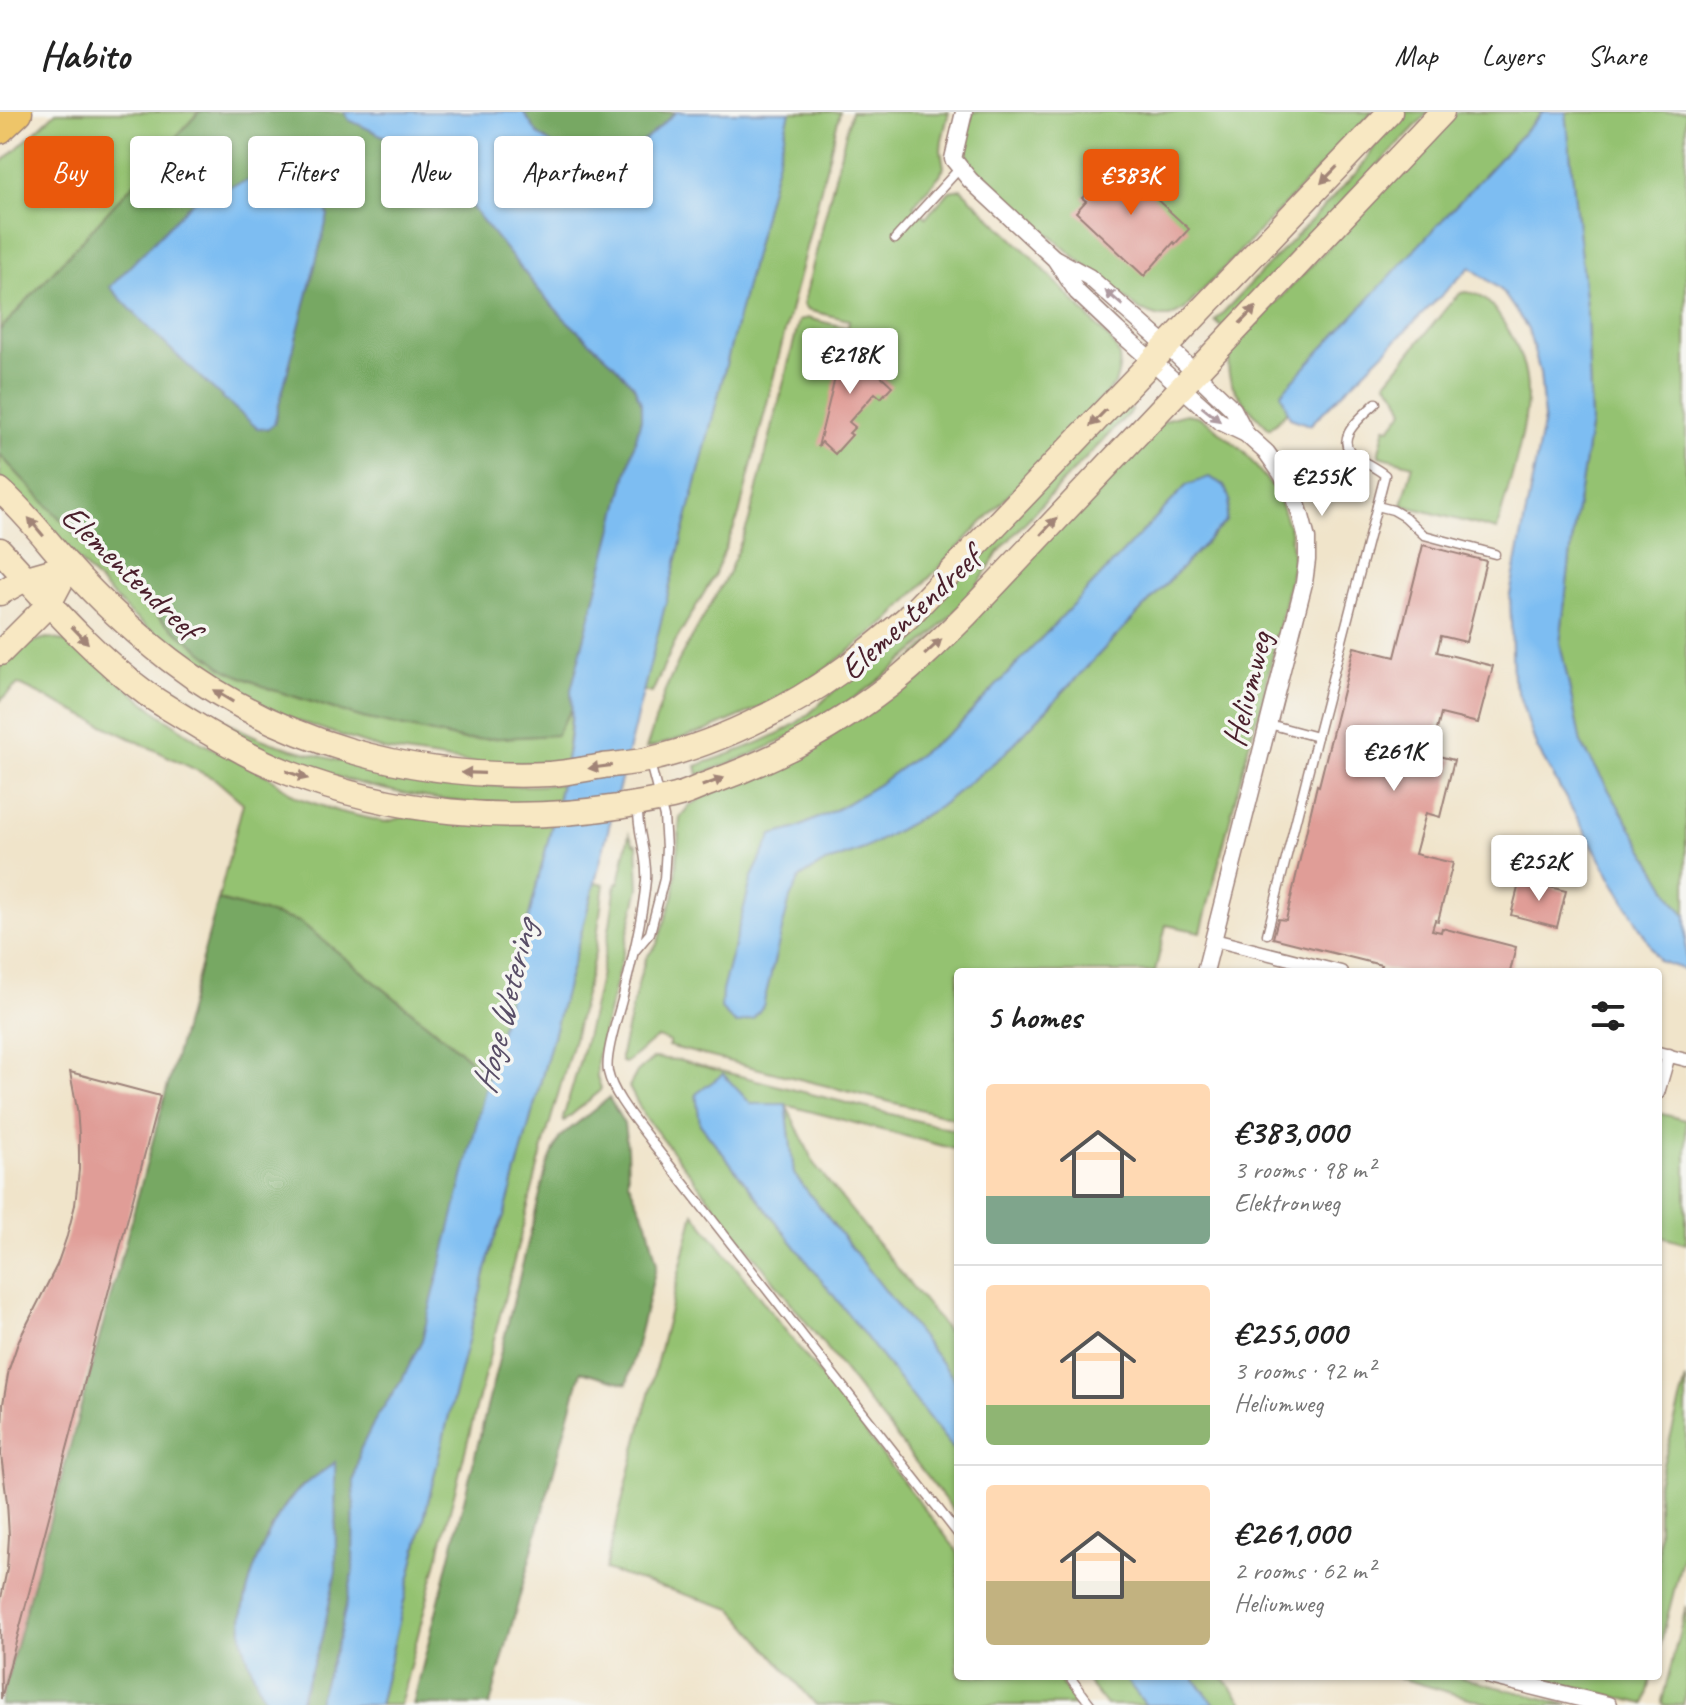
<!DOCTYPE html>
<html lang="en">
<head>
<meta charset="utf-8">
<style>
  body { margin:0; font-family:Caveat,sans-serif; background:#f2f2f2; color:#222; height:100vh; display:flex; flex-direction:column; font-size:30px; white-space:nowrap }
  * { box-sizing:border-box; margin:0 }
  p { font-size:26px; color:#767676 }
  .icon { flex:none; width:44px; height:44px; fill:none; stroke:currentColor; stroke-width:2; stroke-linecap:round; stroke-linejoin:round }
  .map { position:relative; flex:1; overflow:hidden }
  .panel { position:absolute; left:954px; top:856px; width:708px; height:712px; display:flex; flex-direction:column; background:#fff; border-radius:8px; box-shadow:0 2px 6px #0004 }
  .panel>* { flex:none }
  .banner { position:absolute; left:24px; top:24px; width:760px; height:72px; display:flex; gap:16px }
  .price { position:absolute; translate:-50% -68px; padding:0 18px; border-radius:8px; background:#fff; color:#222; font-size:26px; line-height:52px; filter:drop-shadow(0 2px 4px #0008) }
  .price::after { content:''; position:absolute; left:50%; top:48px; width:24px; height:18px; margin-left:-12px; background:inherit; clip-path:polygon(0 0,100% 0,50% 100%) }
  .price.selected { background:#ea580c; color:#fff }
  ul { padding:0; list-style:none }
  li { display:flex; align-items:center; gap:24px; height:200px; padding:0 32px }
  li+li { border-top:2px solid #e0e0e0 }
  li span { display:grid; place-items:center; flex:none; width:224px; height:160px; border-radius:8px; color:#555 }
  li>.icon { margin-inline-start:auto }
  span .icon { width:96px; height:96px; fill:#fffc; stroke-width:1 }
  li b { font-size:34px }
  h2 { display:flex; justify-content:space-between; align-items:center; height:96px; padding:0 32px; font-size:34px }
  .tag { padding:0 28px; border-radius:8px; background:#fff; box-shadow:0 2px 6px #0004; font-size:28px; line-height:72px }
  .tag.selected { background:#ea580c; color:#fff }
  header { display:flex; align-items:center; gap:48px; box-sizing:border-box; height:112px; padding:0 40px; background:#fff; border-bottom:2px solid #e0e0e0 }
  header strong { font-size:38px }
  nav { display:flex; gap:44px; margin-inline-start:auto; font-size:28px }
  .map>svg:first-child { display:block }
</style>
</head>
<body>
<header>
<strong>Habito</strong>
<nav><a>Map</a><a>Layers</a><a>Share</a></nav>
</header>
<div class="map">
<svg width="1686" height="1593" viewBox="0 0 1686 1593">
  <rect width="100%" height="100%" fill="#f6f6f2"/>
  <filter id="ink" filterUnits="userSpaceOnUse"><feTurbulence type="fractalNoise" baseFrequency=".0125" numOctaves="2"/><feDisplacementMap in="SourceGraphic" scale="16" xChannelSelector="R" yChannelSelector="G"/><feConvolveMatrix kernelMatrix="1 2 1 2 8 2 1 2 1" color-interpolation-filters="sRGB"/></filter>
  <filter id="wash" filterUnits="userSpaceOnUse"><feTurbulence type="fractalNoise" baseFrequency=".006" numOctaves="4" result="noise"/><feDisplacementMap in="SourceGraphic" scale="32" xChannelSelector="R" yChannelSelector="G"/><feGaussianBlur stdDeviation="1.8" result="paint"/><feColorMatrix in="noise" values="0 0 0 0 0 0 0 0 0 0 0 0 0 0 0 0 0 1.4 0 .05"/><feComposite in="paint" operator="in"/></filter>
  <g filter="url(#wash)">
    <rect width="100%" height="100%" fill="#f0e4ca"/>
    <g fill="#94c271" stroke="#6f704e" stroke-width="2" fill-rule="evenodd">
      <polygon points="56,0 199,0 0,218 0,52"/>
      <polygon points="790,0 840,0 739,403 714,464 674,532 652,581 643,579"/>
      <path d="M851 0H949L942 28 941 38 944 55 940 63 913 94 926 105 950 79 961 77 1034 147 1112 230C1123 244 1120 256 1115 272L888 509 822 560 759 596 708 618 646 637 666 576 679 548 729 460 749 409 799 209 807 206 848 216 849 208 807 198 803 193Z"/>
      <path d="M973 0H1373L1184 198 1170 205H1160L1140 198 1070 141 975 57C959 33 966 25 973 0Z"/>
      <polygon points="1402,0 1429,0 1223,216 1215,209 1359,58 1388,15"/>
      <path d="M1457 0H1543L1282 281 1288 299 1269 317C1248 294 1216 270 1233 236Z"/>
      <polygon points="1566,0 1686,0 1686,804 1676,792 1581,631 1560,531 1573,422 1591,310 1587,205"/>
      <path d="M1466 180C1485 182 1494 195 1503 210 1518 230 1528 260 1527 285 1525 329 1507 376 1497 418L1402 393 1413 353 1379 344V339L1385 315 1390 316 1404 298 1397 282 1386 270 1453 188 1461 181Z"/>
      <path d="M1125 291 1132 298C1089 344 1044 388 1003 435 991 448 984 466 972 480 926 535 867 582 804 617 771 636 734 650 698 663L696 654C732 641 774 628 805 605 818 595 830 582 843 571Z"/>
      <path d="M1186 302 1197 304 1207 309 1244 340 1275 378 1290 418 1293 453 1260 600 1255 610 1201 820 1166 813 1155 860H958V1007L668 934 670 930 658 925C646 932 637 944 625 951L621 950V942L640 864 646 846 657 832 674 782 680 706 688 695 707 683 825 629 1163 310 1171 306ZM1187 373 1226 409 1003 643 939 695 864 737 822 752 800 766 790 786 772 723 795 717 841 695 879 672 958 614Z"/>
      <polygon points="0,343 101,450 162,508 226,558 270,577 363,606 465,628 555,623 572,596 566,650 478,652 384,638 277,602 197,556 129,501 0,367"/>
      <path d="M47 526 64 529 81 538 159 602 202 631 270 665 296 685 340 700 386 710 404 705 552 713 489 965 451 931 300 810 218 788 243 691 215 667 18 572 0 589V554C14 538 26 531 47 526Z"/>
      <path d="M177 578C206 597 235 617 267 629 288 637 310 641 332 647 411 667 479 679 561 672L556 692C538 692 519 694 501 693 411 689 327 668 246 630 220 618 196 600 171 586Z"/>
      <path d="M629 722 634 732H637L639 776 597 946V965L601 976 599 980 564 1009 563 1006C587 929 606 851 616 771H619Z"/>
      <polygon points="595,770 604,772 595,841 575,923 545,1028 400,1593 379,1593 447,1311 493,1130 504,1104"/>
      <polygon points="654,946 677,948 958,1019 958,1038 786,993 815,1053 958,1232 958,1272 794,1062 786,992 700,1012 958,1343 958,1404 643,1002 629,975 637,960"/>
      <polygon points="1658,1001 1686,1008 1686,1132 1658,1124"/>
      <polygon points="694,1101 958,1440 958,1564 1055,1564 1078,1593 816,1593 733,1497 605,1458"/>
      <polygon points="1686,1267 1686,1431 1658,1542 1658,1371"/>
      <polygon points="1686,1494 1686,1583 1683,1593 1663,1593 1662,1589"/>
      <polygon points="1083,1564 1123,1564 1146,1593 1106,1593"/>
      <polygon points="1192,1564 1222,1564 1245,1593 1215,1593"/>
      <polygon points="1393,1564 1454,1564 1569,1593 1493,1593"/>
      <polygon points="1531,1564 1652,1564 1645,1592"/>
    </g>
    <g fill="#77a863" stroke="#606447" stroke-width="2" fill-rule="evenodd">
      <path d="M199 0H344L350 8 422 43 444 61 542 182 564 206 613 251 634 274 641 291V307L571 578 572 596 556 623 465 628 363 606 270 577 226 558 162 508 101 450 0 343V218ZM328 103 274 312 268 317Z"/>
      <polygon points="523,0 676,0 643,30 621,41 585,47 570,45 538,22"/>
      <path d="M218 788 300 810 451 931 489 965 422 1228 402 1268 375 1308 360 1338 354 1369 353 1461 339 1526 317 1593H299L323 1522 336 1459 335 1351C324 1360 310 1367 300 1376 270 1404 239 1482 242 1523 244 1542 259 1575 267 1593H0Z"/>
      <polygon points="609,986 624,1012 627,1035 628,1069 647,1110 657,1152 627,1272 581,1259 490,1593 413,1593 547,1054 560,1025"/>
    </g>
    <g fill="#7dbdf2" stroke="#646e8e" stroke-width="2">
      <path d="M344 0H523L538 22 570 45 585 47 621 41 643 30 676 0H790L595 770 504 1104 493 1130 447 1311 379 1593H317L339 1526 353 1461 354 1369 360 1338 375 1308 402 1268 422 1228 552 713C561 668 575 624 571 578L641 307V291L634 274 613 251 564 206 542 182 444 61 422 42 349 8Z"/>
      <polygon points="1543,0 1566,0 1587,205 1591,310 1573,422 1560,531 1581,631 1676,792 1686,804 1686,858 1659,849 1537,636 1513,566 1510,483 1544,307 1540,261 1528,217 1502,179 1470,155 1310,313 1290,306 1281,281"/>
      <path d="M279 59C311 61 320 75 328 103L274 312 268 317 257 316C206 271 156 226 110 175L192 90 206 82Z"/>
      <polygon points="1209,365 1224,373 1230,388 1226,409 1003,643 939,695 864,737 822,752 800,766 790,786 763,894 753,907 736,912 721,897 722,879 752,765 772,723 795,717 841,695 879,672 958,614 1187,373"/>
      <polygon points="723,962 751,992 786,992 794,1062 958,1272 958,1343 700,1012 696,982"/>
      <path d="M335 1350 336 1459 323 1522 299 1593H267C259 1575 244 1542 242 1523 239 1482 270 1403 301 1376 311 1366 324 1360 335 1350Z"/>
      <polygon points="1123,1564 1192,1564 1215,1593 1146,1593"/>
    </g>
    <g id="blocks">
      <g fill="#e09d97">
        <polygon points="1113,45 1117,49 1121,45 1125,49 1124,51 1152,77 1153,75 1157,79 1153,84 1189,117 1175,132 1174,130 1144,164 1076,100 1086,89 1082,86 1110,58 1105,53"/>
        <polygon points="845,225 854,233 851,236 892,274 881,286 875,281 849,310 855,315 849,321 852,323 835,342 822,330 818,335"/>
        <polygon points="1423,433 1486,449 1466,530 1441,524 1437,540 1493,554 1478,611 1441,602 1431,642 1454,648 1440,705 1426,701 1415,742 1453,751 1438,809 1435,808 1432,818 1441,820 1442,816 1516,835 1510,860 1400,860 1380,855 1381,853 1273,826 1278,807 1286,808 1317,673 1319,674 1354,535 1395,545"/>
        <polygon points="1520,768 1566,779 1557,815 1511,803"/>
        <polygon points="70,960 160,984 1,1587 0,1491 7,1457 9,1424 7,1390 1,1343 3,1292 9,1257 19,1228 57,1153 67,1124 75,1093 79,1058 79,1023 77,997"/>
      </g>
    </g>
  </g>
  <g filter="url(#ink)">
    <use href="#blocks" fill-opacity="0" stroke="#9d827a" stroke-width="2"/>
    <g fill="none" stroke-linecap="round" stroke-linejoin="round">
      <defs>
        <g id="service">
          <polyline points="895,127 960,56"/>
          <polyline points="1377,394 1393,398 1405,405 1424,423 1495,442"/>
          <path d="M1317 625 1385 363C1376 356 1367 352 1358 346 1329 328 1362 305 1376 291"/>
          <path d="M638 696C637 721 648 743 646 768 642 809 632 849 622 888 617 907 605 943 608 960 613 983 636 1009 650 1028L958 1422"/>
          <polyline points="1267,822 1317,625 1269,612"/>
          <polyline points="634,840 650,821 664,767 666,736 664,705 650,651"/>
          <polyline points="1069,1564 1091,1593"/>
        </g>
        <g id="pedestrian">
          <polyline points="1214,828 1341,860"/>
          <polyline points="1658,941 1686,948"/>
          <polyline points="1658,981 1669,943"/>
        </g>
        <g id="minor">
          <polyline points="964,0 953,47 970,68 1055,147 1077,180 1117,218 1219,309 1246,322 1267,341 1281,361 1295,386 1301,404 1307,427 1307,448 1304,471 1205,860"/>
          <polyline points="1056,147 1089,165 1167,234 1233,297 1246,322"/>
          <polyline points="1490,1564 1608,1593"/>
        </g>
        <g id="secondary">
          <path d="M0 378C26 401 46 428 69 454 99 488 134 520 170 548 278 631 414 668 549 662 567 661 585 657 603 654 619 652 635 651 651 647 690 638 728 623 764 605 817 580 863 544 907 506L1390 0"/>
          <path d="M0 438C46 488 91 541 147 582 159 591 174 599 188 608 220 628 253 647 289 661 393 701 507 712 617 695 636 692 657 689 676 684 688 681 699 675 710 671 774 648 836 615 890 573 917 552 942 527 966 503L1442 0"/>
          <polyline points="0,481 27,466 69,454"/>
          <polyline points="0,541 49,492 69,454"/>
        </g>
        <polyline id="trunk" points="0,17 18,0"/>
      </defs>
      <use href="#service" stroke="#9d827a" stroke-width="11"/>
      <use href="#pedestrian" stroke="#9d827a" stroke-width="15"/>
      <use href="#minor" stroke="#9d827a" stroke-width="19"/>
      <use href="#secondary" stroke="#9d827a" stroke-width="27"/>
      <use href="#trunk" stroke="#9d827a" stroke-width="31"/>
      <use href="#service" stroke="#fff" stroke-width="8"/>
      <use href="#pedestrian" stroke="#fff" stroke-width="12"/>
      <use href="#minor" stroke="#fff" stroke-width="16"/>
      <use href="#secondary" stroke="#f8e8c3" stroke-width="24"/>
      <use href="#trunk" stroke="#eec569" stroke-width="28"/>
    </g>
    <defs><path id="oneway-solid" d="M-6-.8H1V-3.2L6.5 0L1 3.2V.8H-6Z" transform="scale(2)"/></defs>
    <g fill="#a18477">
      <use href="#oneway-solid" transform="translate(1329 63) rotate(134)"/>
      <use href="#oneway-solid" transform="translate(1248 203) rotate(-46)"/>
      <use href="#oneway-solid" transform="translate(1098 306) rotate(134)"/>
      <use href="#oneway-solid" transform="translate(1049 414) rotate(-47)"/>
      <use href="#oneway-solid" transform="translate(36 415) rotate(-130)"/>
      <use href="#oneway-solid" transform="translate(80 523) rotate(46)"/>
      <use href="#oneway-solid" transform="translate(933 535) rotate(-43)"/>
      <use href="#oneway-solid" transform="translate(223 584) rotate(-149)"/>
      <use href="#oneway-solid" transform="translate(600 655) rotate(172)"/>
      <use href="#oneway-solid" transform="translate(473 661) rotate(-178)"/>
      <use href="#oneway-solid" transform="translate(297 663) rotate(19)"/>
      <use href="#oneway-solid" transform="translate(713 670) rotate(-20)"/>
    </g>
    <g fill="#ae9aa0">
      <use href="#oneway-solid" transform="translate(1114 186) rotate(-139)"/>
      <use href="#oneway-solid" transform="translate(1211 302) rotate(39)"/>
    </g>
  </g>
  <g text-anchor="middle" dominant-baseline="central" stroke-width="7" stroke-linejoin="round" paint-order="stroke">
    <g font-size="34" fill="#4a1f2b" stroke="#f6f6f2">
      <text transform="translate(131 460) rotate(44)">Elementendreef</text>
      <text transform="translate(910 501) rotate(-43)">Elementendreef</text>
      <text transform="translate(1247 577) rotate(-76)">Heliumweg</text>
    </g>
    <g font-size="36" font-style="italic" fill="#594e67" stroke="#f6f6f2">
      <text transform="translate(504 895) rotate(-76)">Hoge Wetering</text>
    </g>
  </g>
</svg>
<b class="price selected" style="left:1131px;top:105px">€383K</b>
<b class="price" style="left:850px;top:284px">€218K</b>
<b class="price" style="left:1322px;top:406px">€255K</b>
<b class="price" style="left:1394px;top:681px">€261K</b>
<b class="price" style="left:1539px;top:791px">€252K</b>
<div class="banner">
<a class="tag selected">Buy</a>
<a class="tag">Rent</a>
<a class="tag">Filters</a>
<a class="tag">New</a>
<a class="tag">Apartment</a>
</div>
<section class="panel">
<h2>5 homes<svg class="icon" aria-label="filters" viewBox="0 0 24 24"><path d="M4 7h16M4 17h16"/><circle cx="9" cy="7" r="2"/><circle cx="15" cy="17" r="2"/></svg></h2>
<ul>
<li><span style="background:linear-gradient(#ffd9b3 70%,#7fa58c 0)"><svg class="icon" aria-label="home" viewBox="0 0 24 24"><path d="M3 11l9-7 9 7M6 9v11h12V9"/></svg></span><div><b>€383,000</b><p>3 rooms · 98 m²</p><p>Elektronweg</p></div></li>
<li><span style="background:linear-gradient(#ffd9b3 75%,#8fb573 0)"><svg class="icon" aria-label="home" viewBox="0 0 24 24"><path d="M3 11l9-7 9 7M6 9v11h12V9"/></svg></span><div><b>€255,000</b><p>3 rooms · 92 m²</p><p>Heliumweg</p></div></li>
<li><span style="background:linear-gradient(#ffd9b3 60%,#c2b280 0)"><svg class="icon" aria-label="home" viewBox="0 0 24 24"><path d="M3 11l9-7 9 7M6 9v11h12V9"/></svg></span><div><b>€261,000</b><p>2 rooms · 62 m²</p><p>Heliumweg</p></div></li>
</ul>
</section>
</div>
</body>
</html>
